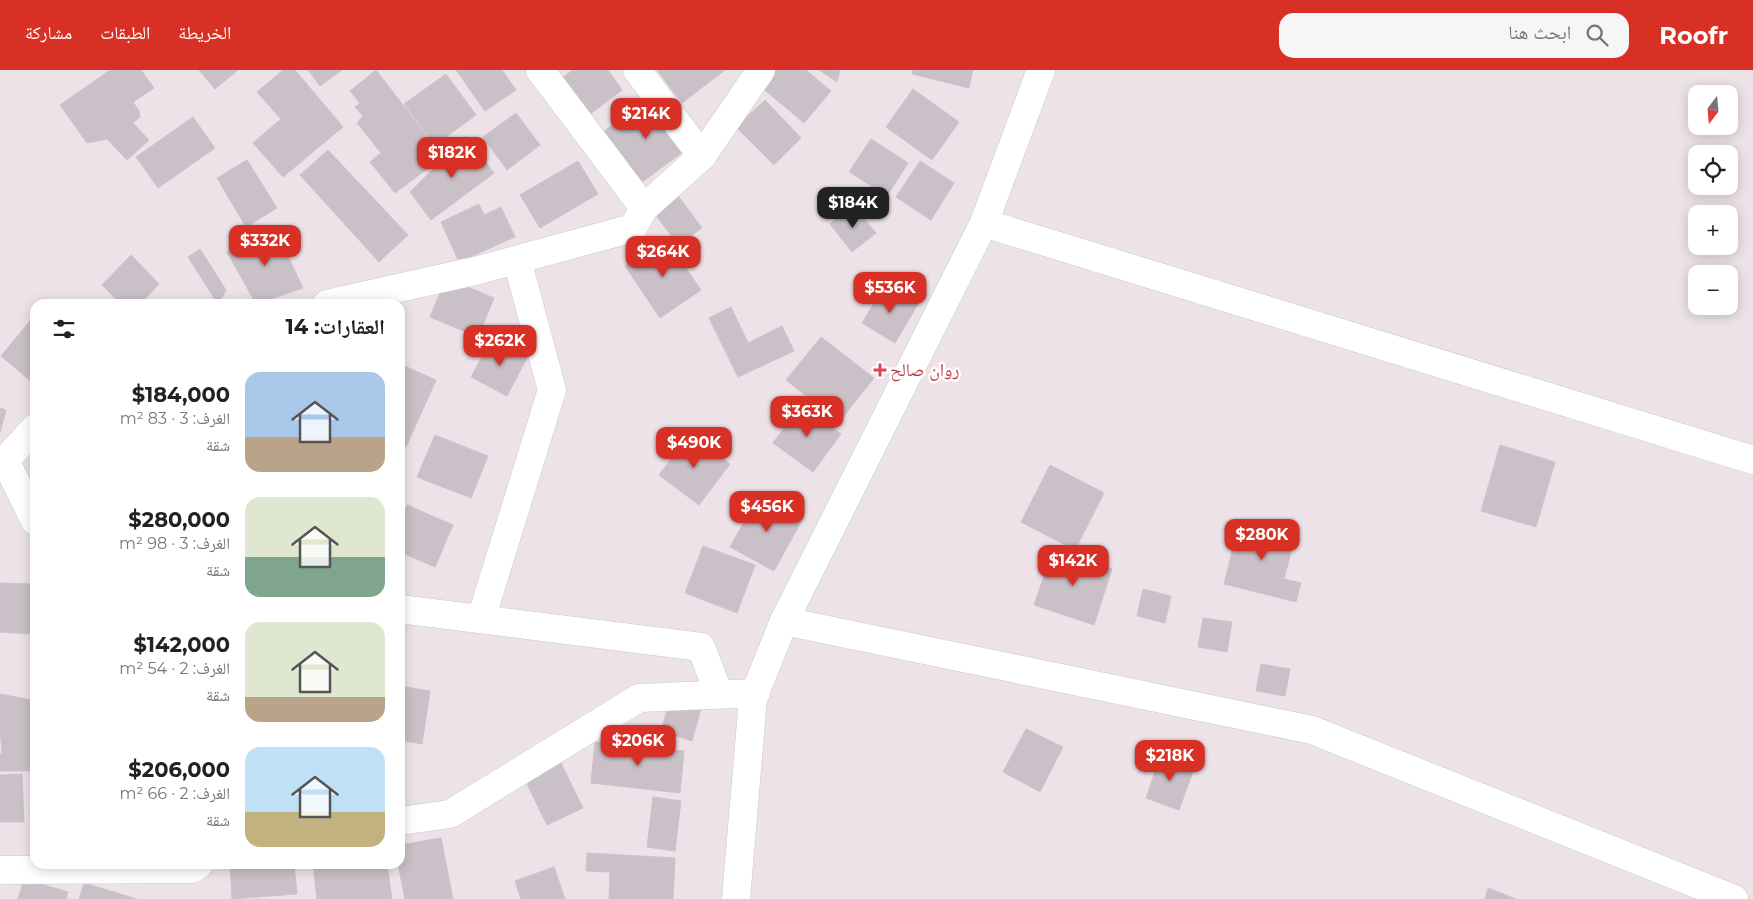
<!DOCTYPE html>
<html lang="ar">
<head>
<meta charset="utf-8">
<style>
  body { margin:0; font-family:Montserrat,"Noto Naskh Arabic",sans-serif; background:#f6f6f6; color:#222; direction:rtl; height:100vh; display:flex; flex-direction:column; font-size:19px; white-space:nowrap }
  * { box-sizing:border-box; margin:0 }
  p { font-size:16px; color:#767676 }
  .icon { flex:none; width:28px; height:28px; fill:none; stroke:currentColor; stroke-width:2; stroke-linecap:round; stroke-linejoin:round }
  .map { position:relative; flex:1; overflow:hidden; direction:ltr }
  .sheet { position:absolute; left:30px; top:229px; width:375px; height:570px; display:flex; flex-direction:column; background:#fff; border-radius:15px; box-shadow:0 2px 12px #0003; direction:rtl }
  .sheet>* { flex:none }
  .needle { width:32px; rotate:196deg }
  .tools { position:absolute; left:1688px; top:15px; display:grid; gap:10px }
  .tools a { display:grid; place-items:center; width:50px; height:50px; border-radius:10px; background:#fff; box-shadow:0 2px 12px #0003; font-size:25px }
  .price { position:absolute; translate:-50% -42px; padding:0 11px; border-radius:10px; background:#d93025; color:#fff; font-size:16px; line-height:32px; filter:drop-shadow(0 1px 2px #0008) }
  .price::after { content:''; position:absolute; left:50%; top:30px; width:15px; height:11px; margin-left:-8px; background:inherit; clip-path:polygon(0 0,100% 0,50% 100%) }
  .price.selected { background:#222; color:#fff }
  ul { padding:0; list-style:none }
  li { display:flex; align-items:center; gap:15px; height:125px; padding:0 20px }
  li span { display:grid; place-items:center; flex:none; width:140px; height:100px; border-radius:15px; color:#555 }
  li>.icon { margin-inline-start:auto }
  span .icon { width:60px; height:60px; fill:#fffc; stroke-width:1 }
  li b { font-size:21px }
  h2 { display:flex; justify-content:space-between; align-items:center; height:60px; padding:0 20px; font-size:21px }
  header { display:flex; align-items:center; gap:30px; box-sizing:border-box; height:70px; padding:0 25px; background:#d93025; color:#fff }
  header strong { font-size:24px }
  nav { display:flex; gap:28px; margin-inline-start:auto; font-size:18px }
  .search { width:350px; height:45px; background:#f6f6f6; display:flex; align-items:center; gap:12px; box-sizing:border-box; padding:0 18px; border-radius:15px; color:#767676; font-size:19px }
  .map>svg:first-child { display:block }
</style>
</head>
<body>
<header>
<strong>Roofr</strong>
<div class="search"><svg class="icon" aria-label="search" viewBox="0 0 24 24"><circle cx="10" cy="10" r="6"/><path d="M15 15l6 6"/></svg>ابحث هنا</div>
<nav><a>الخريطة</a><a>الطبقات</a><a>مشاركة</a></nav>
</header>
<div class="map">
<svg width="1753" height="829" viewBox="0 0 1753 829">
  <rect width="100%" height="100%" fill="#ece2e8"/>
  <g fill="#cac0c7" stroke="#d1c1cc">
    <polygon points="110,0 141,0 154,18 133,32 139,41 140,47 133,53 149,70 127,90 107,69 87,73 60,35"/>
    <polygon points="199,0 238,0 215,19"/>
    <polygon points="283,0 295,0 343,57 283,107 253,73 281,49 257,22"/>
    <polygon points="308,0 342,0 320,16"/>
    <polygon points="376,0 443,87 395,123 370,92 381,83 357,53 363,46 355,37 360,33 350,21"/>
    <polygon points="456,0 502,0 516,20 485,41"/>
    <polygon points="573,0 608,0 622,20 589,45 562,8"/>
    <polygon points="657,0 725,0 682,33"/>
    <polygon points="774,0 806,0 831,21 804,53 760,16"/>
    <polygon points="819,0 840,0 837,12"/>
    <polygon points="913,0 973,0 969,18 912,4"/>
    <polygon points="446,4 476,45 435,75 404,34"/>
    <polygon points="913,19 959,52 932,90 886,57"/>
    <polygon points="650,27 688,78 641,113 603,62"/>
    <polygon points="765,30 801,68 774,95 736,57"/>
    <polygon points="516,43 540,75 507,100 483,67"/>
    <polygon points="193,47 215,78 158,118 136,87"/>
    <polygon points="466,66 494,103 431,150 410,122"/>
    <polygon points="871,69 908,93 887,126 849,102"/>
    <polygon points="328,80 408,165 379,192 300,105"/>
    <polygon points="247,90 277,138 246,157 217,108"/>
    <polygon points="578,91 598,124 540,158 520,125"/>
    <polygon points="920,91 954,113 931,150 896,127"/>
    <polygon points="679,127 702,158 678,175 655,144"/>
    <polygon points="479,134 484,145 501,137 515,167 459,192 441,152"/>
    <polygon points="853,135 876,163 852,182 830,154"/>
    <polygon points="274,157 303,218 256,234 227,182"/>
    <polygon points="666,169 701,220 660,248 625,196"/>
    <polygon points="200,179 226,220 218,234 188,187"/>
    <polygon points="131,185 159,214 140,234 121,234 102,215"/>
    <polygon points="446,208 494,228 478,267 430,247"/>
    <polygon points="885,215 918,234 895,273 862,253"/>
    <polygon points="731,237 748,273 782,256 794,281 738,307 709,248"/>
    <polygon points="34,246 35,247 34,314 1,286"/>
    <polygon points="493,267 528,286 507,326 471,307"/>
    <polygon points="821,267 874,308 839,352 786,310"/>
    <polygon points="400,294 436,310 406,377 400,375"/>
    <polygon points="801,335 841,364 813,402 773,373"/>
    <polygon points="0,338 6,340 0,362"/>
    <polygon points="690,364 730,394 699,435 659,405"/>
    <polygon points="435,365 488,386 471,428 417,407"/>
    <polygon points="1500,375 1555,392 1536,457 1481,441"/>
    <polygon points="1050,395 1104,423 1075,480 1021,452"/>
    <polygon points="759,425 803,448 774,501 730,477"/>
    <polygon points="407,435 453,455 435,497 400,482 400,451"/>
    <polygon points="1240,449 1296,463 1284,509 1301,513 1296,532 1224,514"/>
    <polygon points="703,476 755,495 737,543 685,523"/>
    <polygon points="1053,479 1112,499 1094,555 1034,535"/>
    <polygon points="0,513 34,514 31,564 0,562"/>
    <polygon points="1143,519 1171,526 1165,553 1137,546"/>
    <polygon points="1203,548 1232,552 1227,582 1198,577"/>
    <polygon points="1261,594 1290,599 1285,626 1256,621"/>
    <polygon points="400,616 430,621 422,674 400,670"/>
    <polygon points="0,624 32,630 33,701 0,701 0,684 2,684 0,659"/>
    <polygon points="670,630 701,639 692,671 661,661"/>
    <polygon points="1026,659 1063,677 1040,722 1003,702"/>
    <polygon points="595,672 684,681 680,723 591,713"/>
    <polygon points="1161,684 1195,696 1179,740 1146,728"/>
    <polygon points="561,693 583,738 547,755 525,710"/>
    <polygon points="22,704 24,752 0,752 0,705"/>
    <polygon points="653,727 681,731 675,781 647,777"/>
    <polygon points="441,768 453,829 405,829 398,794 400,794 400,775"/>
    <polygon points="587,783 675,788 673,829 609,829 610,802 586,801"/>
    <polygon points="230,794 294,794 297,824 232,829"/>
    <polygon points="313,794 387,794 392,829 317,829"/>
    <polygon points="554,797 565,829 521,829 515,811"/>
    <polygon points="24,809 68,822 66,829 18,829"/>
    <polygon points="84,813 137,829 79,829"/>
    <polygon points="1488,818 1516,829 1485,829"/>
  </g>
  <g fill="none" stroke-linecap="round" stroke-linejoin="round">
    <defs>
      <g id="minor">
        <polyline points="540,0 644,138"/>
        <polyline points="637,0 702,86"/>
        <polyline points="984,153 1753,390"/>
        <polyline points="327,234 479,200 633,158 644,138 702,86 761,0"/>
        <polyline points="5,390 35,451"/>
        <polyline points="0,396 35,358"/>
        <polyline points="400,539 701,577 719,624"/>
        <polyline points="481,549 552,320 517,190"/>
        <polyline points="784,551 1312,660 1734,829"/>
        <polyline points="400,751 450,744 639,628 756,623"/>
        <polyline points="0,800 192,799 199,794"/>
        <polyline points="736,829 753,628 784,551 984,153 1041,0"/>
      </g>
    </defs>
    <use href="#minor" stroke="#c6ccc7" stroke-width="29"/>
    <use href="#minor" stroke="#fff" stroke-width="28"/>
  </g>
  <path fill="#e0444e" stroke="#fff" stroke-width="2" d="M877.5 292.5h5v5h5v5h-5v5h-5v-5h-5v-5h5z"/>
  <g text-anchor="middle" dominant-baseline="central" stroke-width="5" stroke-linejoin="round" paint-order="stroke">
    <g font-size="18" fill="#be3a42" stroke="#fff" text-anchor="start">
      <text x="890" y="300">روان صالح</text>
    </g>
  </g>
</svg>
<div class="tools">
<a><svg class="needle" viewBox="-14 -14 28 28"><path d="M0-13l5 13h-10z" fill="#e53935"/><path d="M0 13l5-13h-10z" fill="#767676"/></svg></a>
<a><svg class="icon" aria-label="locate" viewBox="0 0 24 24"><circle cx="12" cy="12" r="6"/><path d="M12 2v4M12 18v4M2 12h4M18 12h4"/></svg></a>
<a>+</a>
<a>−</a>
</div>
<b class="price" style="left:646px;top:70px">$214K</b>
<b class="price" style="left:452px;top:109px">$182K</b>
<b class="price selected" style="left:853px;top:159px">$184K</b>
<b class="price" style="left:265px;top:197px">$332K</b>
<b class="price" style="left:663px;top:208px">$264K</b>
<b class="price" style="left:890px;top:244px">$536K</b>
<b class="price" style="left:500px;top:297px">$262K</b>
<b class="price" style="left:807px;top:368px">$363K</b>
<b class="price" style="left:694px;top:399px">$490K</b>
<b class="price" style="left:767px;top:463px">$456K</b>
<b class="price" style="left:1262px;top:491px">$280K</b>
<b class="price" style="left:1073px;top:517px">$142K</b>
<b class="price" style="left:638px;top:697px">$206K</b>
<b class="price" style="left:1170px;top:712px">$218K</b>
<section class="sheet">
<h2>العقارات: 14<svg class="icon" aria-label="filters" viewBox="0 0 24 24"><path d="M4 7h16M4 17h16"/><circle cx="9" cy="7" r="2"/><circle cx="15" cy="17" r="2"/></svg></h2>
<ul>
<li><span style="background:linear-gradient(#a9c7e8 65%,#b9a48a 0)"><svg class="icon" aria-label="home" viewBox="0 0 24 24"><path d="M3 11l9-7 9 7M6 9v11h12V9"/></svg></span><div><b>$184,000</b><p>الغرف: 3 · 83 m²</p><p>شقة</p></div></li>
<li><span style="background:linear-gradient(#dfe7d0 60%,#7fa58c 0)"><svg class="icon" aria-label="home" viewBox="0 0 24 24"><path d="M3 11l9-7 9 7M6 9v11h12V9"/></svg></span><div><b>$280,000</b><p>الغرف: 3 · 98 m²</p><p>شقة</p></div></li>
<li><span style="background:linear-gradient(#dfe7d0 75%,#b9a48a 0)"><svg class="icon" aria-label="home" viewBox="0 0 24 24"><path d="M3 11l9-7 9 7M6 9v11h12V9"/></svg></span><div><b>$142,000</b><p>الغرف: 2 · 54 m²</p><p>شقة</p></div></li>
<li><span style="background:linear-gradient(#bfe0f5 65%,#c2b280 0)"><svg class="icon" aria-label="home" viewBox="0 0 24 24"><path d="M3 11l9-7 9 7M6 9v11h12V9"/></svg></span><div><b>$206,000</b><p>الغرف: 2 · 66 m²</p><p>شقة</p></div></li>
</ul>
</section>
</div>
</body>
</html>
